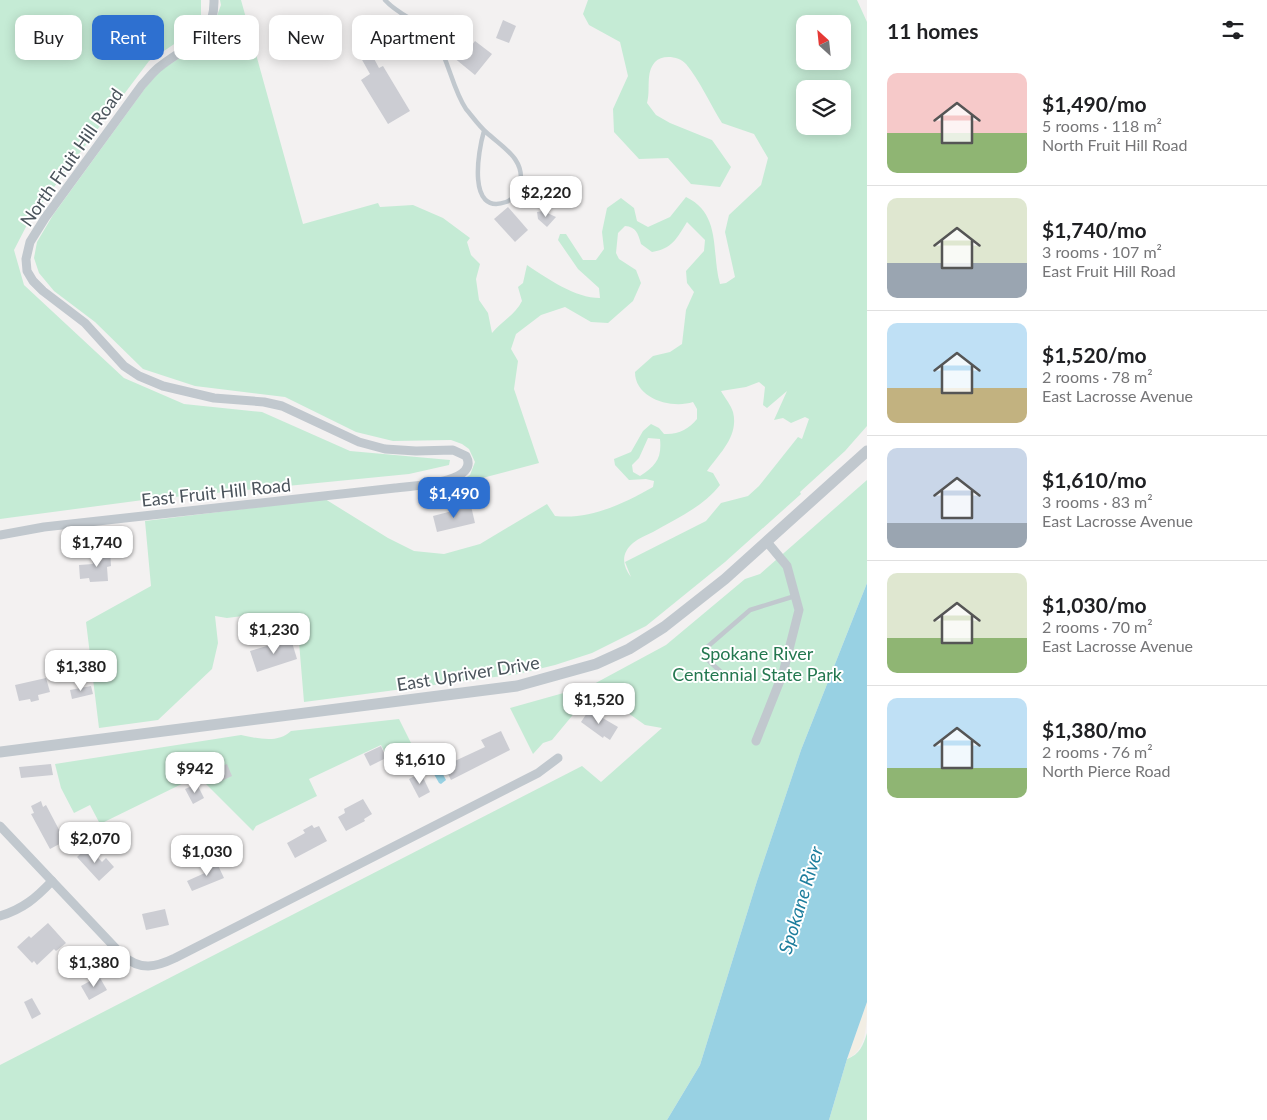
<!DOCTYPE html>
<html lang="en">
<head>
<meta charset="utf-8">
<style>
  body { margin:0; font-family:Lato,sans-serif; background:#f6f6f6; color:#202124; height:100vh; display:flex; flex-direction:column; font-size:19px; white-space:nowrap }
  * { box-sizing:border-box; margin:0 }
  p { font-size:16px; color:#757577 }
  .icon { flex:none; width:28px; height:28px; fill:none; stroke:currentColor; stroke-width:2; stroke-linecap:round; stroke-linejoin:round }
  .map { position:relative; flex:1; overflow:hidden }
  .side { display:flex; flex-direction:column; background:#fff; width:400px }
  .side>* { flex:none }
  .guide { position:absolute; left:15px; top:15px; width:475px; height:45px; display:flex; gap:10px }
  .needle { width:32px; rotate:333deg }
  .controls { position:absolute; left:796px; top:15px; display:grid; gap:10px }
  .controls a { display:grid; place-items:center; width:55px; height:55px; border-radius:10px; background:#fff; box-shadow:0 2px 12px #0003; font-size:25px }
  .price { position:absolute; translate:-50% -42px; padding:0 11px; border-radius:10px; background:#fff; color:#222; font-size:16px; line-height:32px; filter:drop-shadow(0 1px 2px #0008) }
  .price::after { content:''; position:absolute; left:50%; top:30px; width:15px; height:11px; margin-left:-8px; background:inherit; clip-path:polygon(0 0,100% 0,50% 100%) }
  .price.selected { background:#2e70d0; color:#fff }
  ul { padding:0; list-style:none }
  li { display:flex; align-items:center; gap:15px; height:125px; padding:0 20px }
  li+li { border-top:1px solid #e0e0e0 }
  li span { display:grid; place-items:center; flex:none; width:140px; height:100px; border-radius:10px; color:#555 }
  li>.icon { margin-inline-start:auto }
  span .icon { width:60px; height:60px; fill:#fffc; stroke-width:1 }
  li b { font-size:21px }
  h2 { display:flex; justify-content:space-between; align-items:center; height:60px; padding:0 20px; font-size:21px }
  .chip { padding:0 18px; border-radius:10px; background:#fff; box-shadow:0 2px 12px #0003; font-size:18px; line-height:45px }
  .chip.selected { background:#2e70d0; color:#fff }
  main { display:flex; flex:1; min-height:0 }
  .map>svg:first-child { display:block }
</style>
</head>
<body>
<main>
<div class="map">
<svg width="867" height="1120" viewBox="0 0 867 1120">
  <rect width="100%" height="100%" fill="#f3f1f1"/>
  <g fill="#c5ebd5" fill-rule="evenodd">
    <polygon points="0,0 201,0 201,18 192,32 149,61 30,219 14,250 24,285 124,378 184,404 262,412 350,451 450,460 449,465 409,474 143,500 0,519"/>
    <path d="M220 0H241L303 224 378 203 380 207 413 205 443 218 470 238 467 242 471 255 480 264 476 279 479 300 488 313 492 333C502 321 515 315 522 301L518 287 523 283 527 265C548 279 575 298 600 298L599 288 578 269 558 240 560 234H566L583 260H596L604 249 602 232 607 208 621 198 634 208 637 221 648 227 670 217 686 197C722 214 711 253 720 284L726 283 735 277 725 232 729 215 761 185 768 158 754 134 722 123C711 106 699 79 686 64 679 56 662 54 655 62 645 73 651 90 647 103L656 115 670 123 712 140 731 167 720 187 691 184 668 158 639 159 614 132 613 109 628 76 620 42 589 25 583 14 588 0H857L867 22V426L845 451 800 492 801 494 725 562 646 626 592 653 555 665 518 674 304 702 298 630 265 613 227 618 215 616 218 643 212 669 158 720 99 728 86 622 151 586 145 521 325 499 388 538 414 551 444 554 480 544 547 504 555 516C590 520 623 504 653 487L654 481 646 479 629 480 615 465 614 459 631 452 643 431 651 424 659 428 664 434C678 435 689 429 697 419V409L693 402C672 409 635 399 635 372L653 356 670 352 682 344 686 310 694 292 687 283 686 271 704 251 705 240 687 222C677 238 672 249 652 252L641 244C638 233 636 227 625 226L618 233 616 253 619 259 636 270 641 283 633 301 608 323 591 322 565 307 541 315 516 334 511 349 518 361 514 389 539 463 452 486 470 475 475 462 469 449 462 444 451 440 393 441 356 432 285 397 195 386 143 369 95 322 54 291 39 273 34 258 37 242 53 215 146 87 161 70 198 46 212 29 221 5ZM805 24H842V61H805ZM805 89H842V126H805ZM759 382 765 387 763 405 767 408 787 391 774 420 783 418 791 423 805 417 809 419 802 439 798 437 759 486 748 496 721 503 706 521 625 562 631 577C622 566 621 553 633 543 639 538 647 535 653 532 676 519 704 506 720 485L713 473 707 471C720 453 739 436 733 412 731 405 725 398 721 391L746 387ZM648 438 660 439C662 458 656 466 640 476L633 472 632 465 639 458Z"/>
    <polygon points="867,480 867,583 801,750 757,881 700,1065 667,1120 0,1120 0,1065 582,766 601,782 662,728 645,725 597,691 586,699 552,740 543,743 533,754 510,708 592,685 666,645 745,579 760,574"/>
    <path d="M399 719 422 765 407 772 397 753 387 757 381 745 309 779 317 796 256 826 253 831 198 776 100 824 90 805 74 813 61 788 55 764 241 735C256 738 278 744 291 731Z"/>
    <path d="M867 1033V1120H829L847 1059C860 1054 863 1046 867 1033Z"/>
  </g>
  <path fill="#f2eee4" d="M867 1002C867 1024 867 1050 847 1059Z"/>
  <g fill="#98d1e3">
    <polygon points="867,583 867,1002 847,1059 829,1120 667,1120 700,1065 757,881 801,750"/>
    <polygon points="437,763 446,780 441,784 439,783 430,767"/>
  </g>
  <g fill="#cccdd3">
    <polygon points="503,20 516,26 509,43 496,38"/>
    <polygon points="466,41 472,45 475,41 492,54 475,75 453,57"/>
    <polygon points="371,53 379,68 383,66 410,111 388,124 361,80 370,74 361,58"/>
    <polygon points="508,207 528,230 515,242 494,219"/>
    <polygon points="543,211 556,217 547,227 538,219 537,212"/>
    <polygon points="471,506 475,523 437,532 433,516"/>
    <polygon points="110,549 111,566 107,567 108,581 90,582 89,578 80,579 79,565 93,564 92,560 99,560 98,550"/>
    <polygon points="291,639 297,659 257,672 250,651"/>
    <polygon points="46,678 50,692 38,695 39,700 31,702 30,699 19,701 15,685"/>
    <polygon points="91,686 93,694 72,699 70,690"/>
    <polygon points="589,710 618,727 610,740 604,736 603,738 581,722"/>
    <polygon points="501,731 510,750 451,780 444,766 485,747 481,740"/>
    <polygon points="381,746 386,758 370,766 364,754"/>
    <polygon points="51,764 53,775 21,778 19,767"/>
    <polygon points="227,764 232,776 217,783 212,770"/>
    <polygon points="421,773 430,792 419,798 409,779"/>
    <polygon points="197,784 204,798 193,804 185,789"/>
    <polygon points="363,799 372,814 364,819 365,821 346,831 338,817 345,813 344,809"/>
    <polygon points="41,801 43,807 46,805 65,841 50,849 31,814 34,813 31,806"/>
    <polygon points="312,825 314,828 319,826 327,841 295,858 287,843 305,833 303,830"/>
    <polygon points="88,847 102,862 106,858 114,867 99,881 77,857"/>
    <polygon points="216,861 224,878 192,891 187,881 207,872 204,867"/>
    <polygon points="165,909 169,925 146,930 142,914"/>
    <polygon points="48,923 66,943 56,951 54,949 37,965 34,961 32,963 17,947 29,936 31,938"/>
    <polygon points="99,976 107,990 89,1000 81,986"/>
    <polygon points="32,998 41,1014 32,1019 24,1002"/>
  </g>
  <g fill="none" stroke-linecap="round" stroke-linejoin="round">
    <g stroke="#c1c8ce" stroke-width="4.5">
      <path d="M385 0C399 16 423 22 435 39 449 60 452 88 466 109 472 116 479 126 486 132 502 147 526 159 520 185 518 194 514 199 506 202 467 216 478 151 484 131"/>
      <polyline points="721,672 709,661 706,648 750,610 795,596"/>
    </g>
    <g stroke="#c1c8ce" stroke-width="9">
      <path d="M0 535 44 527 395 488C411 486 481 483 466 456L453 450 416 451 385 449 359 442 282 406 264 402 214 398 163 386 139 376 124 366 85 323 43 291 33 281 27 271 26 259 30 242 45 218 142 85C147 80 152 73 158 68 184 46 215 41 214 0"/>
      <polyline points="756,741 783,673 799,610 787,566 767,542"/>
      <path d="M0 826 123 956C141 971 156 967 175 958L538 773 558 758"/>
      <path d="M0 916C23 909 36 898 52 881"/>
    </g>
    <polyline stroke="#c1c8ce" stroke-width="11" points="0,752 517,686 596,664 629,649 664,627 725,579 867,451"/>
  </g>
  <g text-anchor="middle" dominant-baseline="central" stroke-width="4" stroke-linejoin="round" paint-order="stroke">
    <g font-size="18" fill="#4b545c" stroke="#fff">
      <text transform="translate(71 157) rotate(-55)">North Fruit Hill Road</text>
      <text transform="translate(216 492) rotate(-6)">East Fruit Hill Road</text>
      <text transform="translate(468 673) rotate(-9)">East Upriver Drive</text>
    </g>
    <g font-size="18" fill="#23774f" stroke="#fff">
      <text x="757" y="653">Spokane River<tspan x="757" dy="21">Centennial State Park</tspan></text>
    </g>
    <g font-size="19" font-style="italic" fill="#1d7e9d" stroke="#fff">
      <text transform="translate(800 900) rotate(-73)">Spokane River</text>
    </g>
  </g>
</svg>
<div class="controls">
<a><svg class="needle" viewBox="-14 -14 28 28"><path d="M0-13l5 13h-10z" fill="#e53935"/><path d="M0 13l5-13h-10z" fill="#757577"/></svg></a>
<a><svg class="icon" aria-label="layers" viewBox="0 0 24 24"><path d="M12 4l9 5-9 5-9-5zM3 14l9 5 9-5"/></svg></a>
</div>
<b class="price" style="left:546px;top:218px">$2,220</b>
<b class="price selected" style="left:454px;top:519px">$1,490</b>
<b class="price" style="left:97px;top:568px">$1,740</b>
<b class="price" style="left:274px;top:655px">$1,230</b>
<b class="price" style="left:81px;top:692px">$1,380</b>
<b class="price" style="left:599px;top:725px">$1,520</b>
<b class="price" style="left:420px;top:785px">$1,610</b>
<b class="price" style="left:195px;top:794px">$942</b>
<b class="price" style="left:95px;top:864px">$2,070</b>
<b class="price" style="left:207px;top:877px">$1,030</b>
<b class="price" style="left:94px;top:988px">$1,380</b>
<div class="guide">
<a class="chip">Buy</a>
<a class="chip selected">Rent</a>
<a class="chip">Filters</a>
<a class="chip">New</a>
<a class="chip">Apartment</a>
</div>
</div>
<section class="side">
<h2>11 homes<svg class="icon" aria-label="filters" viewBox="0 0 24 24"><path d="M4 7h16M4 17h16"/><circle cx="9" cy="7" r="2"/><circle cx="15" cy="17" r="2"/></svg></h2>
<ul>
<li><span style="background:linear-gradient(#f6c9c9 60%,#8fb573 0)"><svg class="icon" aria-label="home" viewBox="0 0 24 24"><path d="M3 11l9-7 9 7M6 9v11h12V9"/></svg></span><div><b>$1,490/mo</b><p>5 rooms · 118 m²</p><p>North Fruit Hill Road</p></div></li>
<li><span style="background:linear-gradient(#dfe7d0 65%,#9aa5b1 0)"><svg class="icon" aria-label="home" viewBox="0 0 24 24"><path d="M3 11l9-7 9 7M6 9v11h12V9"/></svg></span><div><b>$1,740/mo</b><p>3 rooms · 107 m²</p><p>East Fruit Hill Road</p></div></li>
<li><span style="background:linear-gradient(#bfe0f5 65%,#c2b280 0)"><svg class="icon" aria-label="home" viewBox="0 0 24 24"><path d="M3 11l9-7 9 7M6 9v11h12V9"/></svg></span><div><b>$1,520/mo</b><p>2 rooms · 78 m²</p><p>East Lacrosse Avenue</p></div></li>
<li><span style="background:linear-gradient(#c9d6e8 75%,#9aa5b1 0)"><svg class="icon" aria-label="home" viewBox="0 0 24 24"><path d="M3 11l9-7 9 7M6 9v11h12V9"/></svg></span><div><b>$1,610/mo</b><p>3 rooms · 83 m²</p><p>East Lacrosse Avenue</p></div></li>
<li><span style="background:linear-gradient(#dfe7d0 65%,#8fb573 0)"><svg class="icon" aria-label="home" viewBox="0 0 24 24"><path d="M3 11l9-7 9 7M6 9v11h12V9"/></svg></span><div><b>$1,030/mo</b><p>2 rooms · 70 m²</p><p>East Lacrosse Avenue</p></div></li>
<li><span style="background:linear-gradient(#bfe0f5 70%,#8fb573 0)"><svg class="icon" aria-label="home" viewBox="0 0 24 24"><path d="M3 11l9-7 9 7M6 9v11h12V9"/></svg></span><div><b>$1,380/mo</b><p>2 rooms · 76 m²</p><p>North Pierce Road</p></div></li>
</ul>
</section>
</main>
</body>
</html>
